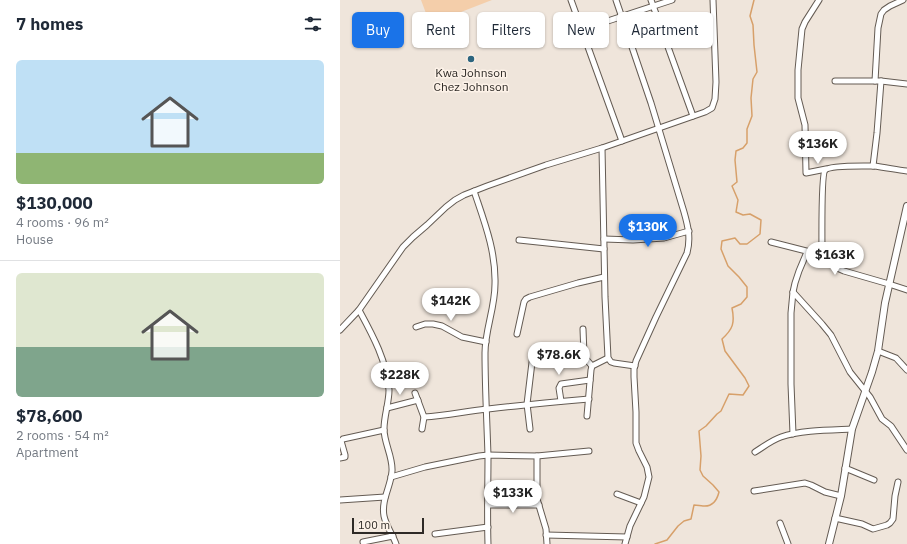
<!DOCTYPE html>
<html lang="en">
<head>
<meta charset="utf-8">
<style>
  body { margin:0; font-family:"IBM Plex Sans",sans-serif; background:#f6f6f7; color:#1f2937; height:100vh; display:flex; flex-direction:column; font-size:15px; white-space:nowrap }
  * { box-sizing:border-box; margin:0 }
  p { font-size:13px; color:#747a83 }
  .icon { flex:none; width:22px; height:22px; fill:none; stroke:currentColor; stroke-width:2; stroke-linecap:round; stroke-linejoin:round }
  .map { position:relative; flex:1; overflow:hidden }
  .panel { display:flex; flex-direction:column; background:#fff; width:340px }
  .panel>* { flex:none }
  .hud { position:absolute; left:12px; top:12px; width:380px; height:36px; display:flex; gap:8px }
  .scale { position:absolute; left:12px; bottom:10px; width:72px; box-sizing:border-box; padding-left:4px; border:2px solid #2e2a26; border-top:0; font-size:11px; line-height:14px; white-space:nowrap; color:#2e2a26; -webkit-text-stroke:3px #fdf2e8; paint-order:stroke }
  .price { position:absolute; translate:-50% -34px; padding:0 9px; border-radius:14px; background:#fff; color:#222; font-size:13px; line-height:26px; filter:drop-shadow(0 1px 2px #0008) }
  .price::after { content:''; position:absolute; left:50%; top:24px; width:12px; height:9px; margin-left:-6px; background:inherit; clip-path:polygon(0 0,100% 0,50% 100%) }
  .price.active { background:#1a73e8; color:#fff }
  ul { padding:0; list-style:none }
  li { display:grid; align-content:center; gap:8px; height:212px; padding:0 16px }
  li+li { border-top:1px solid #e0e1e3 }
  li span { display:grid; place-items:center; height:124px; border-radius:6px; color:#555 }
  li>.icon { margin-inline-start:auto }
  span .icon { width:72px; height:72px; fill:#fffc; stroke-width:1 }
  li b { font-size:17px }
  h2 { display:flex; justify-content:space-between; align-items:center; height:48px; padding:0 16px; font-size:17px }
  .chip { padding:0 14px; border-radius:6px; background:#fff; box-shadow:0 1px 3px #0004; font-size:14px; line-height:36px }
  .chip.active { background:#1a73e8; color:#fff }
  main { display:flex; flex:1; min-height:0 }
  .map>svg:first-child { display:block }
</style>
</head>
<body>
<main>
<section class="panel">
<h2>7 homes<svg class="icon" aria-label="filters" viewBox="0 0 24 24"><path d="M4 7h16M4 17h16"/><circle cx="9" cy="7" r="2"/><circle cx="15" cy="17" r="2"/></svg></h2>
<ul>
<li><span style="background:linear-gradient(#bfe0f5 75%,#8fb573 0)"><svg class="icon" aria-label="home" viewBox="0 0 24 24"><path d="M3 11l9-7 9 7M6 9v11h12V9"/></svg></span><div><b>$130,000</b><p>4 rooms · 96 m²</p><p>House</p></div></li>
<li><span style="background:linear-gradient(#dfe7d0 60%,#7fa58c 0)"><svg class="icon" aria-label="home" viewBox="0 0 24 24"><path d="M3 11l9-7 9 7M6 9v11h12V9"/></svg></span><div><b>$78,600</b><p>2 rooms · 54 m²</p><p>Apartment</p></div></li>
</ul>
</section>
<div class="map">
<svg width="567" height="544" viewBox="0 0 567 544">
  <rect width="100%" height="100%" fill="#efe5db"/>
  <polygon fill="#f4ceaa" points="81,0 152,0 90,24"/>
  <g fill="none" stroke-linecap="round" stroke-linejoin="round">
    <path stroke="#d7a06a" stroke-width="1.5" d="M315 544 327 540 338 526 344 521 351 519 354 505C358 505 360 506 363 506 373 507 377 500 379 492L373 485 363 476 360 470 361 456 359 431 366 426 377 414 381 411 389 394 403 395 409 386 405 378 385 351 382 339C393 329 395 323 392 308L401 304 407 297V287L399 277 388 266 381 249 382 241 395 238 400 244H407L420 234 421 220 410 214 403 215 396 212 398 200 392 186 397 182 395 160 396 151 403 148 407 143V129L412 116 411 98 413 79 417 72 414 45 413 25 410 16 414 0"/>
    <defs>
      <g id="minor">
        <polyline points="231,0 282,141"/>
        <path d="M276 0 311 103 344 212C348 226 351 238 347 253L316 317 296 361 294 369V377L296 412V443L299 451 307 467 309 477 304 497 290 526 285 544"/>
        <polyline points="311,0 353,116"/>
        <polyline points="479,0 465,22 462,29 458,70 458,98 465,125 466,173 486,169"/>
        <polyline points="225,35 332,0"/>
        <polyline points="495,81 541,81 567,84"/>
        <polyline points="535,81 538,28 541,14 544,10 550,6 563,0"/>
        <polyline points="262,148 265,297 268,358 271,362 274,363 295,366"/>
        <polyline points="533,166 537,133 541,81"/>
        <path d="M134 191C144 221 156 251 155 284 155 308 145 330 145 353 145 388 147 422 148 456 148 485 147 515 148 544"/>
        <polyline points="264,239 293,240 324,238 349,231"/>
        <polyline points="179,240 264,249"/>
        <polyline points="431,242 478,254 482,256 495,267 504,271 549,284 567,290"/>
        <path d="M482 256C482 245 481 175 485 170 490 165 525 166 533 166 545 167 556 170 567 171"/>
        <polyline points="453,292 482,324 491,335 510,372 530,397 542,419 551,426 567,450"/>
        <path d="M19 310C32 334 47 361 49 390 49 403 44 416 44 429 44 443 53 457 52 471 51 486 41 500 44 516 46 526 53 535 56 544"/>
        <polyline points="76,327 85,324 93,324 102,326 122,337 146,342"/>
        <polyline points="243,329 244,355 246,359 252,366"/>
        <polyline points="0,330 19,310 63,247 73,237 87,225 106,207 115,200 124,195 147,186 206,165 262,148 365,112 372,108 375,99 376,82 373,0"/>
        <polyline points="177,334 184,302 186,299 190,297 238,283 264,277"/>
        <polyline points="538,351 556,358 567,370"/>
        <polyline points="75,393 84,417 82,429"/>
        <polyline points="221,401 219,388 221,384 250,380"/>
        <polyline points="47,408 78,400"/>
        <polyline points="247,416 251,370 252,366 268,358"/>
        <path d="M84 417C106 416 127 411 148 409 182 405 215 402 249 399"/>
        <polyline points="190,429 187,404 193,354"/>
        <polyline points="453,434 451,384 451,313 453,292 455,283 459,271 467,252"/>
        <path d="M415 452C423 447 432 440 441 437 461 430 491 430 512 429"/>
        <polyline points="197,456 249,451"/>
        <polyline points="0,458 5,457 5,455 1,441 3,439 44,430"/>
        <polyline points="505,468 534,480"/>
        <polyline points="51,477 85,467 139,456 148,455 197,456 197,499 206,529 207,544"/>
        <polyline points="414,491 465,483 471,485 485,492 501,496"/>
        <polyline points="277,494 301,503"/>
        <polyline points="0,500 45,497"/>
        <polyline points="148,505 199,505"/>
        <polyline points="495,518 522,524 533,529 547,525 550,523 553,519 555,496 558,482"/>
        <polyline points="440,523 448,544"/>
        <polyline points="95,534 148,527"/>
        <polyline points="206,535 287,537"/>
        <polyline points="23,542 53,536"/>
      </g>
      <polyline id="tertiary" points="489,544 501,496 512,429 532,372 538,351 545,303 567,206"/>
    </defs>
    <use href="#minor" stroke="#645b53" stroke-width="7"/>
    <use href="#tertiary" stroke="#645b53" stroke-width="8"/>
    <use href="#minor" stroke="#fff" stroke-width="5"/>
    <use href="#tertiary" stroke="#fff" stroke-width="6"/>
  </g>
  <circle fill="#2c657f" stroke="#fdf2e8" stroke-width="1.5" cx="131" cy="59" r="4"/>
  <g text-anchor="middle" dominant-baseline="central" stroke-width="3" stroke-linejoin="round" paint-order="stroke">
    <g font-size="12" fill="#2e2a26" stroke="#fdf2e8">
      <text x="131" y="72">Kwa Johnson<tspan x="131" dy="14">Chez Johnson</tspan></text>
    </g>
  </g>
</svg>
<div class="scale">100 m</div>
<b class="price" style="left:478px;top:165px">$136K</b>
<b class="price active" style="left:308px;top:248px">$130K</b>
<b class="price" style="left:495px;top:276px">$163K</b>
<b class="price" style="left:111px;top:322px">$142K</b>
<b class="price" style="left:219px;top:376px">$78.6K</b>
<b class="price" style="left:60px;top:396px">$228K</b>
<b class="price" style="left:173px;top:514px">$133K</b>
<div class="hud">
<a class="chip active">Buy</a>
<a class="chip">Rent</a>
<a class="chip">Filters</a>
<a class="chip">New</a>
<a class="chip">Apartment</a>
</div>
</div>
</main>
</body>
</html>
